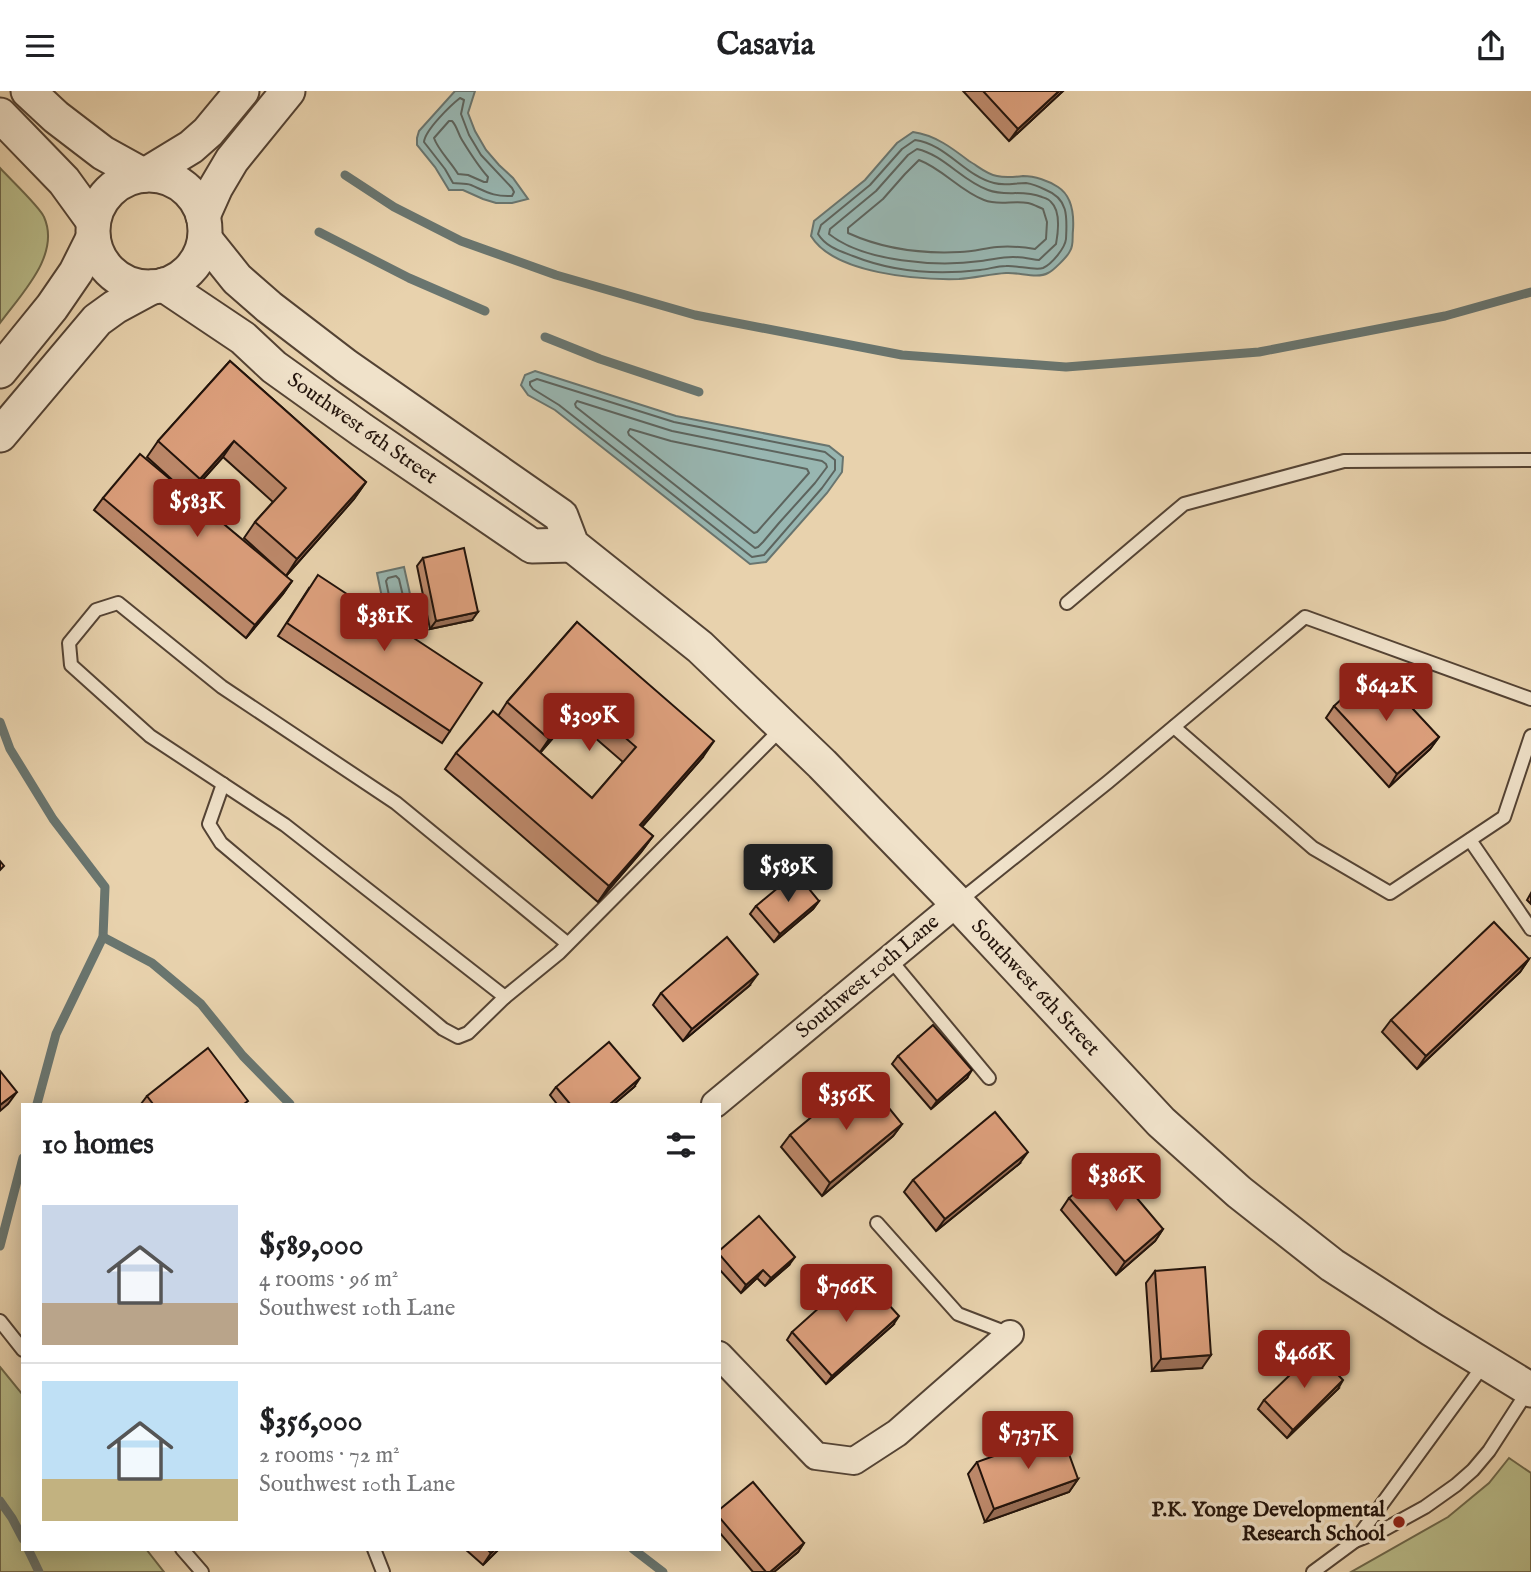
<!DOCTYPE html>
<html lang="en">
<head>
<meta charset="utf-8">
<style>
  body { margin:0; font-family:"IM FELL English",serif; background:#f6f6f6; color:#202124; height:100vh; display:flex; flex-direction:column; font-size:26px; white-space:nowrap }
  * { box-sizing:border-box; margin:0 }
  p { font-size:23px; color:#757577 }
  .icon { flex:none; width:38px; height:38px; fill:none; stroke:currentColor; stroke-width:2; stroke-linecap:round; stroke-linejoin:round }
  .map { position:relative; flex:1; overflow:hidden }
  .details { position:absolute; left:21px; top:1012px; width:700px; height:448px; display:flex; flex-direction:column; background:#fff; border-radius:0px; box-shadow:0 4px 18px #0003 }
  .details>* { flex:none }
  .price { position:absolute; translate:-50% -60px; padding:0 16px; border-radius:7px; background:#8f2418; color:#fff; font-size:23px; line-height:46px; filter:drop-shadow(0 2px 4px #0008) }
  .price::after { content:''; position:absolute; left:50%; top:42px; width:21px; height:16px; margin-left:-10px; background:inherit; clip-path:polygon(0 0,100% 0,50% 100%) }
  .price.current { background:#222; color:#fff }
  ul { padding:0; list-style:none }
  li { display:flex; align-items:center; gap:21px; height:175px; padding:0 21px }
  li+li { border-top:2px solid #e0e0e0 }
  li span { display:grid; place-items:center; flex:none; width:196px; height:140px; border-radius:0px; color:#555 }
  li>.icon { margin-inline-start:auto }
  span .icon { width:84px; height:84px; fill:#fffc; stroke-width:1 }
  li b { font-size:30px }
  h2 { display:flex; justify-content:space-between; align-items:center; height:84px; padding:0 21px; font-size:30px }
  header { display:flex; justify-content:space-between; align-items:center; height:91px; padding:0 21px; background:#fff; font-size:32px; font-weight:700 }
  .map>svg:first-child { display:block }
</style>
</head>
<body>
<header><svg class="icon" aria-label="menu" viewBox="0 0 24 24"><path d="M4 6h16M4 12h16M4 18h16"/></svg>Casavia<svg class="icon" aria-label="share" viewBox="0 0 24 24"><path d="M12 15V3M7 8l5-5 5 5M5 13v7h14v-7"/></svg></header>
<div class="map">
<svg width="1531" height="1481" viewBox="0 0 1531 1481">
  <rect width="100%" height="100%" fill="#e8d2ad"/>
  <filter id="stains"><feTurbulence type="fractalNoise" baseFrequency=".00286" numOctaves="4"/><feColorMatrix values="0 0 0 0 .2 0 0 0 0 .09 0 0 0 0 .02 0 0 0 .5 -.17"/></filter>
  <radialGradient id="worn" r=".72"><stop offset=".6" stop-color="#630" stop-opacity="0"/><stop offset="1" stop-color="#630" stop-opacity=".3"/></radialGradient>
  <g fill="#b8bb89" stroke="#6d674a" stroke-width="2">
    <path d="M0 77C10 88 40 116 44 126 61 164 21 203 0 232Z"/>
    <polygon points="0,1276 23,1304 23,1458 146,1458 164,1481 0,1481"/>
    <polygon points="1509,1367 1531,1382 1531,1481 1351,1481 1448,1426 1489,1392"/>
  </g>
  <g fill="#98b6b1" stroke="#69756f" stroke-width="2">
    <polygon points="455,0 475,0 468,22 475,40 486,59 499,74 513,87 528,108 512,112 496,112 483,108 463,99 449,99 435,76 417,54 417,47 419,40"/>
    <path d="M913 41C935 44 952 57 969 70 978 75 986 83 997 85 1005 87 1015 86 1023 85 1035 85 1049 90 1058 96 1072 105 1074 124 1073 139 1072 146 1074 154 1070 160 1068 165 1053 180 1048 182 1037 188 1019 181 1006 182 990 183 975 187 959 188 919 189 834 183 811 145L814 130 865 89 897 52Z"/>
    <polygon points="535,280 676,325 829,355 843,366 842,381 827,402 766,471 750,473 555,319 528,304 521,294 525,284"/>
    <polygon points="404,476 416,530 388,536 377,482"/>
  </g>
  <g fill="none" stroke-linecap="round" stroke-linejoin="round">
    <g stroke="#5d645e" stroke-width="2">
      <path d="M460 7 464 9 461 23 469 44 481 64 512 97 514 101 512 105C494 106 487 101 471 94 465 92 459 93 453 92L445 78 424 51C425 39 451 14 460 7Z"/>
      <path d="M449 30H452C457 35 458 43 462 49 470 62 478 75 488 86L487 91H484L468 84 458 83C451 71 438 59 434 47Z"/>
      <path d="M915 49C946 53 965 85 994 92 1004 95 1015 92 1026 92 1033 93 1040 96 1046 99 1069 108 1067 127 1066 148 1065 157 1052 173 1043 177 1035 180 1016 174 1006 175 997 175 989 178 980 179 938 184 893 181 853 165 840 160 826 156 818 143L821 134 870 94 902 58Z"/>
      <path d="M917 58C944 64 962 90 988 99 1006 106 1021 98 1042 106 1045 107 1049 108 1051 111 1061 120 1058 142 1056 153L1039 169C1031 168 1022 166 1013 166 1001 166 991 169 981 170 937 176 864 171 829 143L830 138 876 100 908 64Z"/>
      <path d="M919 69C943 78 960 100 984 109 999 115 1013 109 1028 112 1033 113 1038 116 1043 118L1047 131 1046 148 1035 158C1023 156 1010 155 997 156 985 157 973 161 960 161 921 163 883 158 848 142V137L883 108 905 83Z"/>
      <polygon points="537,288 674,331 825,361 835,369 835,379 822,397 764,464 752,466 559,314 533,298 530,294 530,291"/>
      <polygon points="577,310 672,340 822,370 826,373 827,376 815,392 779,432 763,451 758,456 755,457 576,316 575,313"/>
      <polygon points="630,338 671,350 807,378 809,382 757,441 754,442 629,344 628,341"/>
      <polygon points="396,485 399,488 407,522 405,525 396,527 393,524 386,490 388,487"/>
    </g>
    <g stroke="#69756f" stroke-width="9">
      <polyline points="345,84 394,116 461,150 556,184 695,224 902,264 1066,276 1259,261 1445,225 1531,201"/>
      <polyline points="319,141 409,187 485,220"/>
      <polyline points="545,246 600,268 699,301"/>
      <polyline points="0,631 10,658 53,728 105,796 103,846 56,943 37,1013"/>
      <polyline points="103,846 152,872 201,913 243,965 290,1013"/>
      <polyline points="0,1155 23,1067"/>
      <polyline points="0,1410 12,1427 23,1448"/>
      <polyline points="28,1458 39,1481"/>
      <polyline points="633,1458 663,1481"/>
    </g>
    <defs>
      <g id="service">
        <polyline points="1067,512 1184,413 1344,370 1531,369"/>
        <polyline points="1174,636 1313,757 1390,802 1504,726 1531,645"/>
        <polyline points="223,693 209,733 221,752 443,938 458,946 468,942 505,906"/>
        <polyline points="1470,749 1531,838"/>
        <polyline points="957,812 1108,691 1305,526 1531,608"/>
        <polyline points="568,853 396,712 222,596 118,512 96,519 69,552 71,574 150,645 285,734 505,906 559,862 783,636"/>
        <polyline points="889,867 989,987"/>
        <polyline points="877,1132 958,1223 1010,1243"/>
        <polyline points="0,1230 23,1259"/>
        <polyline points="1355,1450 1485,1272"/>
        <polyline points="182,1458 202,1481"/>
        <polyline points="374,1458 383,1481"/>
        <polyline points="1313,1481 1355,1450 1385,1438 1425,1416 1456,1394 1473,1379 1489,1360 1529,1298"/>
      </g>
      <g id="minor">
        <polyline points="715,1013 957,812"/>
        <polyline points="719,1264 816,1365 854,1370 897,1342 1010,1243"/>
      </g>
      <g id="tertiary">
        <polyline points="28,0 56,26 103,62 141,83"/>
        <polyline points="0,24 64,90 93,130"/>
        <circle cx="149" cy="140" r="56"/>
        <polyline points="145,84 191,56 208,41 242,0"/>
        <polyline points="203,125 216,96 232,69 288,0"/>
        <polyline points="205,148 237,188 269,216 346,275 561,425 572,454 700,556 822,673 957,812 1161,1031 1239,1101 1332,1174 1431,1238 1531,1299"/>
        <polyline points="164,194 243,247 274,276 362,339 532,455 572,454"/>
        <polyline points="0,280 52,216 76,181 93,147"/>
        <polyline points="0,344 97,229 115,216 152,196"/>
      </g>
    </defs>
    <use href="#service" stroke="#544334" stroke-width="16"/>
    <use href="#minor" stroke="#544334" stroke-width="30"/>
    <use href="#tertiary" stroke="#544334" stroke-width="37"/>
    <use href="#service" stroke="#f0e2ca" stroke-width="12"/>
    <use href="#minor" stroke="#f0e2ca" stroke-width="26"/>
    <use href="#tertiary" stroke="#f0e2ca" stroke-width="33"/>
  </g>
  <g fill="#bd896b" stroke="#22130b" stroke-width="2" fill-rule="evenodd">
    <polygon points="963,0 1063,0 1009,50"/>
    <polygon points="230,270 366,391 354,408 286,485 244,447 255,431 273,411 223,366 189,404 147,366 158,350"/>
    <polygon points="103,407 292,490 283,503 246,547 94,419"/>
    <polygon points="423,467 472,529 430,538 417,475"/>
    <polygon points="309,497 450,640 442,652 278,545"/>
    <path d="M577 531 703 666 642 736 653 745 641 761 598 811 445 678 456 662 498 625 507 611ZM571 626 623 671 592 707 540 662Z"/>
    <polygon points="1395,609 1439,646 1430,658 1389,696 1326,627 1334,615"/>
    <polygon points="1531,802 1531,813 1527,809"/>
    <polygon points="819,810 813,818 774,851 750,823 756,815"/>
    <polygon points="1529,868 1520,881 1417,978 1382,941 1391,929"/>
    <polygon points="749,895 683,950 653,914 661,902"/>
    <polygon points="898,965 967,987 931,1018 892,973"/>
    <polygon points="556,996 634,996 614,1013 557,1013 550,1004"/>
    <polygon points="147,1005 246,1013 141,1013"/>
    <polygon points="825,1025 902,1033 893,1045 822,1105 781,1056 790,1044"/>
    <polygon points="1019,1073 936,1140 904,1101 913,1089"/>
    <polygon points="1069,1107 1163,1138 1155,1150 1116,1184 1061,1119"/>
    <polygon points="719,1160 789,1174 765,1195 757,1187 741,1202 719,1178"/>
    <polygon points="1155,1180 1202,1277 1152,1280 1146,1192"/>
    <polygon points="893,1234 826,1293 787,1249 792,1241"/>
    <polygon points="1338,1298 1287,1347 1258,1318 1264,1309"/>
    <polygon points="977,1371 1078,1388 1069,1401 985,1431 968,1383"/>
    <polygon points="719,1419 804,1452 798,1461 774,1481 753,1481 719,1441"/>
    <polygon points="465,1458 499,1458 483,1474"/>
  </g>
  <g fill="#9a6f57" stroke="#22130b" stroke-width="2">
    <polygon points="1059,0 1063,0 1009,50 1018,38"/>
    <polygon points="234,350 223,366 189,404 200,388"/>
    <polygon points="366,391 354,408 286,485 297,468"/>
    <polygon points="292,490 283,503 246,547 255,534"/>
    <polygon points="478,521 472,529 430,538 436,530"/>
    <polygon points="583,610 571,626 538,664 549,648"/>
    <polygon points="1439,646 1430,658 1389,696 1397,683"/>
    <polygon points="714,650 703,666 629,750 640,734"/>
    <polygon points="653,745 641,761 598,811 609,795"/>
    <polygon points="819,810 813,818 774,851 780,843"/>
    <polygon points="1529,868 1520,881 1417,978 1426,965"/>
    <polygon points="758,883 749,895 683,950 692,938"/>
    <polygon points="972,979 967,987 931,1018 937,1010"/>
    <polygon points="640,987 634,996 614,1013 610,1013"/>
    <polygon points="17,1001 8,1013 0,1020 0,1014"/>
    <polygon points="902,1033 893,1045 822,1105 830,1092"/>
    <polygon points="1028,1061 1019,1073 936,1140 945,1128"/>
    <polygon points="1163,1138 1155,1150 1116,1184 1125,1171"/>
    <polygon points="795,1166 789,1174 765,1195 771,1187"/>
    <polygon points="763,1179 757,1187 741,1202 746,1194"/>
    <polygon points="899,1225 893,1234 826,1293 832,1285"/>
    <polygon points="1211,1264 1202,1277 1152,1280 1161,1268"/>
    <polygon points="1343,1289 1338,1298 1287,1347 1293,1339"/>
    <polygon points="1078,1388 1069,1401 985,1431 994,1418"/>
    <polygon points="804,1452 798,1461 774,1481 770,1481"/>
    <polygon points="495,1458 499,1458 483,1474 491,1462"/>
  </g>
  <g fill="#dc9f7c" stroke="#22130b" stroke-width="2">
    <polygon points="983,0 1059,0 1018,38"/>
    <polygon points="230,270 366,391 297,468 255,431 286,397 234,350 200,388 158,350"/>
    <polygon points="140,363 292,490 255,534 103,407"/>
    <polygon points="464,457 478,521 436,530 423,467"/>
    <polygon points="318,484 482,592 450,640 287,532"/>
    <polygon points="577,531 714,650 640,734 653,745 609,795 456,662 493,620 592,707 636,656 583,610 549,648 507,611"/>
    <polygon points="1370,582 1395,609 1400,604 1439,646 1397,683 1334,615"/>
    <polygon points="0,770 4,775 0,779"/>
    <polygon points="796,782 819,810 780,843 756,815"/>
    <polygon points="1494,831 1529,868 1426,965 1391,929"/>
    <polygon points="727,846 758,883 692,938 661,902"/>
    <polygon points="933,934 972,979 937,1010 898,965"/>
    <polygon points="609,951 640,987 610,1013 570,1013 556,996"/>
    <polygon points="208,957 248,1010 244,1013 153,1013 147,1005"/>
    <polygon points="0,980 17,1001 0,1014"/>
    <polygon points="867,990 902,1033 830,1092 790,1044 820,1019 825,1025"/>
    <polygon points="995,1021 1028,1061 945,1128 913,1089"/>
    <polygon points="1108,1073 1163,1138 1125,1171 1069,1107"/>
    <polygon points="759,1125 795,1166 771,1187 763,1179 746,1194 719,1163 719,1160"/>
    <polygon points="1205,1176 1211,1264 1161,1268 1155,1180"/>
    <polygon points="859,1181 899,1225 832,1285 792,1241"/>
    <polygon points="1315,1260 1343,1289 1293,1339 1264,1309"/>
    <polygon points="1061,1341 1078,1388 994,1418 977,1371"/>
    <polygon points="753,1391 804,1452 770,1481 766,1481 719,1426 719,1419"/>
    <polygon points="487,1458 495,1458 491,1462"/>
  </g>
  <circle fill="#8f2418" stroke="#f0e2ca" stroke-width="2.5" cx="1399" cy="1431" r="7"/>
  <g text-anchor="middle" dominant-baseline="central" stroke-width="7" stroke-linejoin="round" paint-order="stroke">
    <g font-size="21" fill="#22130b" stroke="#f0e2ca">
      <text transform="translate(362 338) rotate(35)">Southwest 6th Street</text>
      <text transform="translate(868 886) rotate(-40)">Southwest 10th Lane</text>
      <text transform="translate(1035 897) rotate(47)">Southwest 6th Street</text>
    </g>
    <g font-size="21" font-weight="bold" fill="#22130b" stroke="#f0e2ca" text-anchor="end">
      <text x="1385" y="1419">P.K. Yonge Developmental<tspan x="1385" dy="24">Research School</tspan></text>
    </g>
  </g>
  <rect width="100%" height="100%" filter="url(#stains)"/>
  <rect width="100%" height="100%" fill="url(#worn)"/>
</svg>
<b class="price" style="left:197px;top:448px">$583K</b>
<b class="price" style="left:384px;top:562px">$381K</b>
<b class="price" style="left:1386px;top:632px">$642K</b>
<b class="price" style="left:589px;top:662px">$309K</b>
<b class="price current" style="left:788px;top:813px">$589K</b>
<b class="price" style="left:846px;top:1041px">$356K</b>
<b class="price" style="left:1116px;top:1122px">$386K</b>
<b class="price" style="left:846px;top:1233px">$766K</b>
<b class="price" style="left:1304px;top:1299px">$466K</b>
<b class="price" style="left:1028px;top:1380px">$737K</b>
<section class="details">
<h2>10 homes<svg class="icon" aria-label="filters" viewBox="0 0 24 24"><path d="M4 7h16M4 17h16"/><circle cx="9" cy="7" r="2"/><circle cx="15" cy="17" r="2"/></svg></h2>
<ul>
<li><span style="background:linear-gradient(#c9d6e8 70%,#b9a48a 0)"><svg class="icon" aria-label="home" viewBox="0 0 24 24"><path d="M3 11l9-7 9 7M6 9v11h12V9"/></svg></span><div><b>$589,000</b><p>4 rooms · 96 m²</p><p>Southwest 10th Lane</p></div></li>
<li><span style="background:linear-gradient(#bfe0f5 70%,#c2b280 0)"><svg class="icon" aria-label="home" viewBox="0 0 24 24"><path d="M3 11l9-7 9 7M6 9v11h12V9"/></svg></span><div><b>$356,000</b><p>2 rooms · 72 m²</p><p>Southwest 10th Lane</p></div></li>
</ul>
</section>
</div>
</body>
</html>
